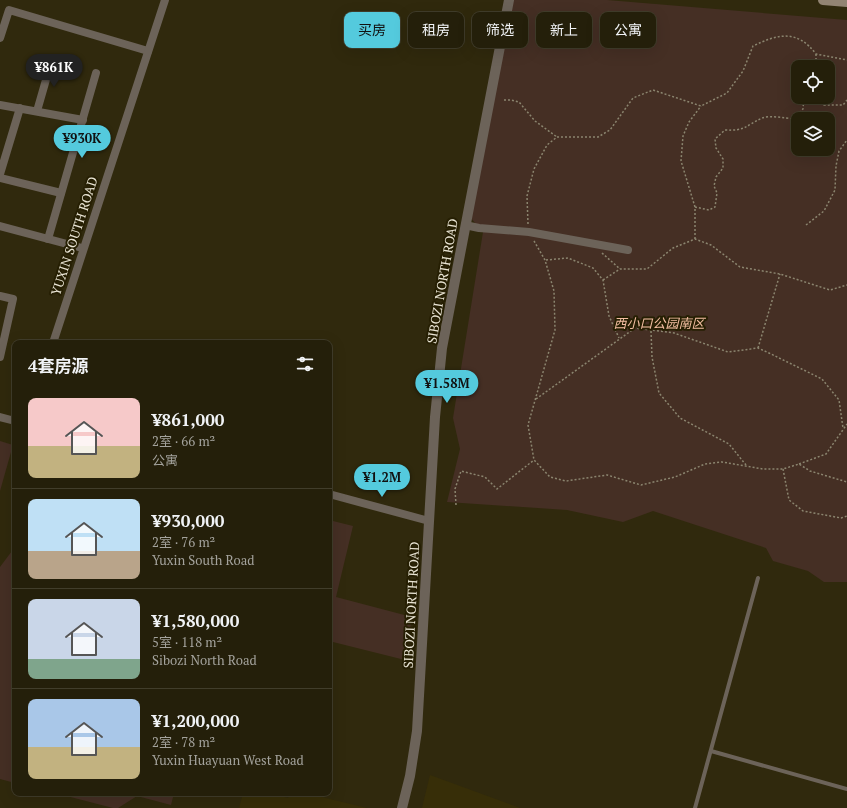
<!DOCTYPE html>
<html lang="zh">
<head>
<meta charset="utf-8">
<style>
  body { margin:0; font-family:"PT Serif","Noto Sans SC",serif; background:#2c2713; color:#f1f3f6; height:100vh; display:flex; flex-direction:column; font-size:15px; white-space:nowrap }
  * { box-sizing:border-box; margin:0 }
  p { font-size:13px; color:#a3a29c }
  .icon { flex:none; width:22px; height:22px; fill:none; stroke:currentColor; stroke-width:2; stroke-linecap:round; stroke-linejoin:round }
  .map { position:relative; flex:1; overflow:hidden }
  .details { position:absolute; left:12px; top:340px; width:320px; height:456px; display:flex; flex-direction:column; background:#241f0a; border-radius:8px; box-shadow:0 4px 16px #0002,0 0 0 1px #413d2b }
  .details>* { flex:none }
  .guide { position:absolute; left:344px; top:12px; width:380px; height:36px; display:flex; gap:8px }
  .controls { position:absolute; left:791px; top:60px; display:grid; gap:8px }
  .controls a { display:grid; place-items:center; width:44px; height:44px; border-radius:8px; background:#241f0a; box-shadow:0 4px 16px #0002,0 0 0 1px #413d2b; font-size:20px }
  .price { position:absolute; translate:-50% -34px; padding:0 9px; border-radius:14px; background:#54cadd; color:#111; font-size:13px; line-height:26px; filter:drop-shadow(0 1px 2px #0008) }
  .price::after { content:''; position:absolute; left:50%; top:24px; width:12px; height:9px; margin-left:-6px; background:inherit; clip-path:polygon(0 0,100% 0,50% 100%) }
  .price.selected { background:#222; color:#fff }
  ul { padding:0; list-style:none }
  li { display:flex; align-items:center; gap:12px; height:100px; padding:0 16px }
  li+li { border-top:1px solid #413d2b }
  li span { display:grid; place-items:center; flex:none; width:112px; height:80px; border-radius:8px; color:#555 }
  li>.icon { margin-inline-start:auto }
  span .icon { width:48px; height:48px; fill:#fffc; stroke-width:1 }
  li b { font-size:17px }
  h2 { display:flex; justify-content:space-between; align-items:center; height:48px; padding:0 16px; font-size:17px }
  .tag { padding:0 14px; border-radius:8px; background:#241f0a; box-shadow:0 4px 16px #0002,0 0 0 1px #413d2b; font-size:14px; line-height:36px }
  .tag.selected { background:#54cadd; color:#111 }
  .map>svg:first-child { display:block }
</style>
</head>
<body>
<div class="map">
<svg width="847" height="808" viewBox="0 0 847 808">
  <rect width="100%" height="100%" fill="#30290d"/>
  <g fill="#372e08">
    <polygon points="430,775 520,808 422,808"/>
    <polygon points="243,793 270,793 288,798 290,793 305,793 367,808 239,808"/>
  </g>
  <g fill="#452f24" fill-rule="evenodd">
    <path d="M510 0H607L847 20V582H824L808 571 773 561 766 548 653 511 623 522 567 510 447 502 460 449 453 418 483 232 469 216ZM798 67H828V97H798ZM798 119H828V149H798Z"/>
    <polygon points="0,441 13,445 0,491"/>
    <polygon points="329,520 353,526 336,597 412,617 405,660 329,641"/>
    <polygon points="15,547 15,783 0,779 0,567"/>
    <polygon points="55,793 174,793 171,805 137,796 118,808 113,808"/>
  </g>
  <g fill="none" stroke-linecap="round" stroke-linejoin="round">
    <g stroke="#8b856f" stroke-width="1.5" stroke-dasharray="2 2" stroke-linecap="butt">
      <polyline points="816,54 816,67"/>
      <polyline points="826,97 824,105 843,105 847,100"/>
      <polyline points="504,100 511,100 519,102 535,121 557,137"/>
      <path d="M695 207 709 210 715 207 717 193 714 186 716 177 723 168V159L716 148 715 139 725 130C746 131 745 126 762 118 770 115 785 118 793 119L803 109 804 97"/>
      <path d="M528 224 527 196 534 169 547 145 557 137H598L610 130 633 98 653 90 701 106 727 93 743 71 753 46C778 34 797 29 816 54L847 60"/>
      <polyline points="806,225 824,211 835,190 836,166 839,151 847,140"/>
      <polyline points="695,239 695,207 681,161 683,136 689,122 701,106"/>
      <polyline points="534,241 545,260 554,291 555,330 528,425 534,460 550,477 566,481 607,475 641,485 675,477 705,464 722,462 763,469 783,469 799,464 810,471 847,482"/>
      <polyline points="602,253 620,269"/>
      <polyline points="546,260 568,258 593,268 603,280 609,316 619,338"/>
      <polyline points="603,280 620,269 647,269 673,248 695,239 711,245 740,267 780,274 830,290 847,285"/>
      <polyline points="651,331 652,357 659,393 680,418 729,444 746,465"/>
      <polyline points="758,348 780,274"/>
      <polyline points="536,399 635,328 674,333 728,352 758,348 769,353 822,379 839,400 843,428"/>
      <polyline points="799,464 826,454 847,424"/>
      <polyline points="783,469 789,500 803,511 841,518 847,516"/>
      <polyline points="456,505 455,489 461,471 485,477 497,489 534,460"/>
    </g>
    <g stroke="#6c6359" stroke-width="4">
      <polyline points="711,751 847,789"/>
      <polyline points="695,808 758,578"/>
    </g>
    <g stroke="#6c6359" stroke-width="8">
      <polyline points="0,38 9,10 148,51"/>
      <polyline points="0,105 83,120"/>
      <polyline points="37,111 52,59"/>
      <polyline points="0,174 20,108"/>
      <polyline points="0,178 61,193"/>
      <polyline points="465,225 479,228 529,232 628,250"/>
      <polyline points="0,226 82,248"/>
      <polyline points="48,239 96,73"/>
      <polyline points="0,296 13,299 0,357"/>
      <polyline points="53,343 165,0"/>
      <polyline points="0,417 15,421"/>
      <polyline points="329,494 429,521"/>
    </g>
    <polyline stroke="#6c6359" stroke-width="10" points="402,808 410,776 417,731 435,417 442,348 509,0"/>
    <polyline stroke="#928473" stroke-width="10" points="823,0 847,2"/>
  </g>
  <g text-anchor="middle" dominant-baseline="central" stroke-width="4" stroke-linejoin="round" paint-order="stroke">
    <g font-size="13" fill="#eae5d5" stroke="#261f03">
      <text transform="translate(74 236) rotate(-72)">YUXIN SOUTH ROAD</text>
      <text transform="translate(442 281) rotate(-80)">SIBOZI NORTH ROAD</text>
      <text transform="translate(411 605) rotate(-87)">SIBOZI NORTH ROAD</text>
    </g>
    <g font-size="13" font-style="italic" fill="#f3bea2" stroke="#261f03">
      <text x="659" y="323">西小口公园南区</text>
    </g>
  </g>
</svg>
<div class="controls">
<a><svg class="icon" aria-label="locate" viewBox="0 0 24 24"><circle cx="12" cy="12" r="6"/><path d="M12 2v4M12 18v4M2 12h4M18 12h4"/></svg></a>
<a><svg class="icon" aria-label="layers" viewBox="0 0 24 24"><path d="M12 4l9 5-9 5-9-5zM3 14l9 5 9-5"/></svg></a>
</div>
<b class="price selected" style="left:54px;top:88px">¥861K</b>
<b class="price" style="left:82px;top:159px">¥930K</b>
<b class="price" style="left:447px;top:404px">¥1.58M</b>
<b class="price" style="left:382px;top:498px">¥1.2M</b>
<div class="guide">
<a class="tag selected">买房</a>
<a class="tag">租房</a>
<a class="tag">筛选</a>
<a class="tag">新上</a>
<a class="tag">公寓</a>
</div>
<section class="details">
<h2>4套房源<svg class="icon" aria-label="filters" viewBox="0 0 24 24"><path d="M4 7h16M4 17h16"/><circle cx="9" cy="7" r="2"/><circle cx="15" cy="17" r="2"/></svg></h2>
<ul>
<li><span style="background:linear-gradient(#f6c9c9 60%,#c2b280 0)"><svg class="icon" aria-label="home" viewBox="0 0 24 24"><path d="M3 11l9-7 9 7M6 9v11h12V9"/></svg></span><div><b>¥861,000</b><p>2室 · 66 m²</p><p>公寓</p></div></li>
<li><span style="background:linear-gradient(#bfe0f5 65%,#b9a48a 0)"><svg class="icon" aria-label="home" viewBox="0 0 24 24"><path d="M3 11l9-7 9 7M6 9v11h12V9"/></svg></span><div><b>¥930,000</b><p>2室 · 76 m²</p><p>Yuxin South Road</p></div></li>
<li><span style="background:linear-gradient(#c9d6e8 75%,#7fa58c 0)"><svg class="icon" aria-label="home" viewBox="0 0 24 24"><path d="M3 11l9-7 9 7M6 9v11h12V9"/></svg></span><div><b>¥1,580,000</b><p>5室 · 118 m²</p><p>Sibozi North Road</p></div></li>
<li><span style="background:linear-gradient(#a9c7e8 60%,#c2b280 0)"><svg class="icon" aria-label="home" viewBox="0 0 24 24"><path d="M3 11l9-7 9 7M6 9v11h12V9"/></svg></span><div><b>¥1,200,000</b><p>2室 · 78 m²</p><p>Yuxin Huayuan West Road</p></div></li>
</ul>
</section>
</div>
</body>
</html>
